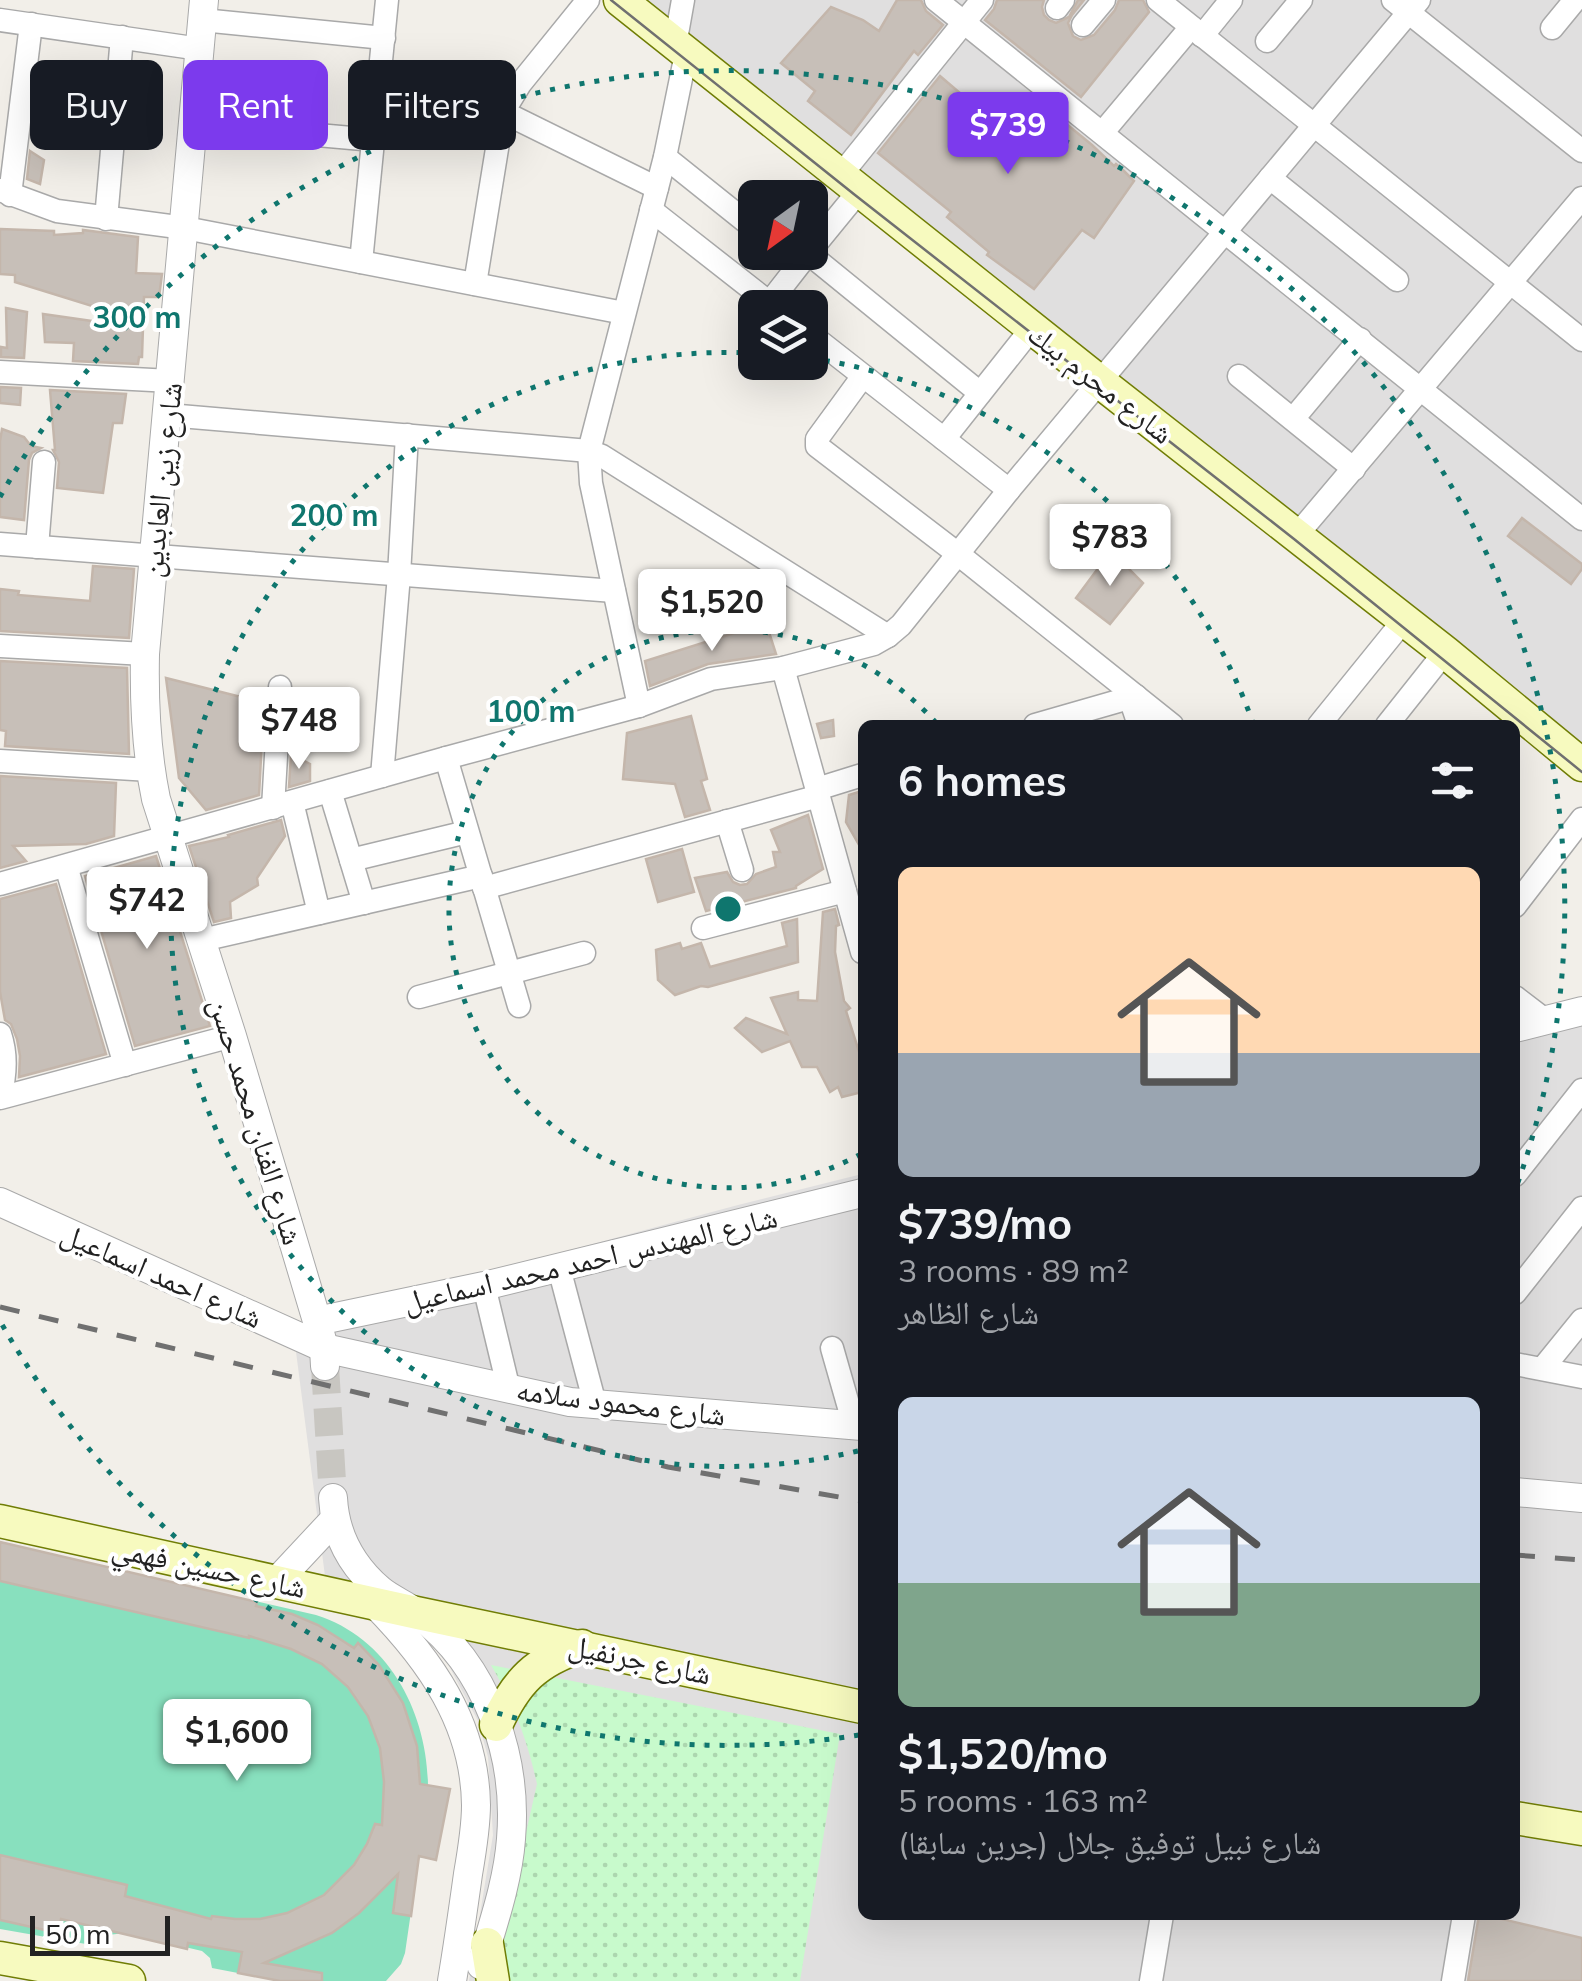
<!DOCTYPE html>
<html lang="en">
<head>
<meta charset="utf-8">
<style>
  body { margin:0; font-family:Mulish,"Noto Naskh Arabic",sans-serif; background:#242831; color:#f1f3f6; height:100vh; display:flex; flex-direction:column; font-size:38px; white-space:nowrap }
  * { box-sizing:border-box; margin:0 }
  p { font-size:32px; color:#9ea1a6 }
  .icon { flex:none; width:55px; height:55px; fill:none; stroke:currentColor; stroke-width:2; stroke-linecap:round; stroke-linejoin:round }
  .map { position:relative; flex:1; overflow:hidden }
  .drawer { position:absolute; left:858px; top:720px; width:662px; height:1200px; display:flex; flex-direction:column; background:#171b24; border-radius:15px; box-shadow:0 10px 40px #0002 }
  .drawer>* { flex:none }
  .guide { position:absolute; left:30px; top:60px; width:678px; height:90px; display:flex; gap:20px }
  .needle { width:65px; rotate:213deg }
  .tools { position:absolute; left:738px; top:180px; display:grid; gap:20px }
  .tools a { display:grid; place-items:center; width:90px; height:90px; border-radius:15px; background:#171b24; box-shadow:0 10px 40px #0002; font-size:50px }
  .scale { position:absolute; left:30px; bottom:25px; width:140px; box-sizing:border-box; padding-left:10px; border:5px solid #222; border-top:0; font-size:28px; line-height:35px; white-space:nowrap; color:#222; -webkit-text-stroke:8px #fff; paint-order:stroke }
  .price { position:absolute; translate:-50% -85px; padding:0 22px; border-radius:10px; background:#fff; color:#222; font-size:32px; line-height:65px; filter:drop-shadow(0 2px 5px #0008) }
  .price::after { content:''; position:absolute; left:50%; top:60px; width:30px; height:22px; margin-left:-15px; background:inherit; clip-path:polygon(0 0,100% 0,50% 100%) }
  .price.active { background:#7c3aed; color:#fff }
  ul { padding:0; list-style:none }
  li { display:grid; align-content:center; gap:20px; height:530px; padding:0 40px }
  li span { display:grid; place-items:center; height:310px; border-radius:15px; color:#555 }
  li>.icon { margin-inline-start:auto }
  span .icon { width:180px; height:180px; fill:#fffc; stroke-width:1 }
  li b { font-size:42px }
  h2 { display:flex; justify-content:space-between; align-items:center; height:120px; padding:0 40px; font-size:42px }
  .pill { padding:0 35px; border-radius:15px; background:#171b24; box-shadow:0 10px 40px #0002; font-size:35px; line-height:90px }
  .pill.active { background:#7c3aed; color:#fff }
  .map>svg:first-child { display:block }
</style>
</head>
<body>
<div class="map">
<svg width="1582" height="1981" viewBox="0 0 1582 1981">
  <defs>
    <pattern id="park-dots" width="8" height="8" patternUnits="userSpaceOnUse" patternTransform="scale(2.5)"><rect width="8" height="8" fill="#c8facc"/><path d="M2 2h.1M6 6h.1" fill="none" stroke="#acd6af" stroke-width="1.8" stroke-linecap="round"/></pattern>
  </defs>
  <rect width="100%" height="100%" fill="#f2efe9"/>
  <g fill="#e0dfdf">
    <polygon points="629,0 1582,0 1582,751"/>
    <polygon points="1582,999 1582,1981 469,1981 493,1835 488,1757 478,1721 449,1666 412,1622 329,1607 295,1344 325,1316 738,1205 862,1174 862,1915 1515,1915 1515,1013"/>
  </g>
  <path fill="url(#park-dots)" d="M491 1665 840 1734 800 1981H507L498 1956 537 1784C527 1739 514 1705 491 1665Z"/>
  <path fill="#88e0be" d="M0 1542 316 1615C389 1638 427 1712 428 1785L450 1789 436 1860 419 1857 405 1953 401 1964 386 1981H280L212 1968 210 1958 202 1951 125 1933 108 1935 103 1947 0 1929Z"/>
  <g fill="#c7bfb8" stroke="#c4b6ab" stroke-width="2.5">
    <polygon points="897,0 921,0 926,11 943,25 918,55 914,51 851,135 808,101 815,91 781,63 831,7 863,20 879,31"/>
    <polygon points="997,0 1044,0 1042,7 1044,15 1049,20 1056,23 1069,17 1078,0 1084,0 1072,15 1068,23 1073,36 1081,40 1094,35 1115,10 1119,0 1143,0 1149,12 1081,97 985,20 994,9"/>
    <polygon points="940,76 1002,129 1030,94 1092,145 1114,166 1116,164 1123,170 1134,181 1094,238 1082,230 1034,289 987,255 989,252 947,217 951,212 878,153"/>
    <polygon points="30,151 44,160 40,184 27,179"/>
    <polygon points="0,229 54,231 54,235 83,233 83,230 138,237 136,273 162,274 159,297 144,297 142,357 139,357 138,364 73,361 74,343 45,342 43,314 99,322 102,309 15,282 15,275 0,274"/>
    <polygon points="6,308 27,312 24,358 1,357 1,347 7,348"/>
    <polygon points="0,387 21,388 20,405 0,403"/>
    <polygon points="50,390 126,394 122,423 113,423 103,493 57,488 59,462 53,450 55,450"/>
    <polygon points="2,429 24,437 31,446 41,448 32,453 29,460 24,520 0,517 0,441"/>
    <polygon points="1522,518 1582,564 1582,569 1571,584 1508,536"/>
    <polygon points="1111,551 1143,583 1110,624 1076,598"/>
    <polygon points="93,566 134,569 129,638 0,631 0,589 19,591 18,595 90,601"/>
    <polygon points="766,623 776,654 708,664 650,686 645,661"/>
    <polygon points="0,661 127,668 129,754 5,746 6,731 0,730"/>
    <polygon points="166,678 249,699 256,736 262,739 259,795 206,810 179,778"/>
    <polygon points="691,716 707,779 701,781 710,810 685,817 675,784 623,779 627,733"/>
    <polygon points="833,720 834,736 821,738 817,724"/>
    <polygon points="291,754 310,764 310,781 289,787"/>
    <polygon points="0,776 116,783 114,836 86,844 13,846 26,861 0,868"/>
    <polygon points="862,791 862,850 846,822 849,795"/>
    <polygon points="808,815 823,869 796,886 796,888 706,911 695,878 727,872 733,882 740,885 747,884 756,874 776,867 773,852 780,852 771,830"/>
    <polygon points="281,820 285,836 257,878 258,885 230,902 231,918 214,922 189,846 229,837 228,835"/>
    <polygon points="682,849 694,892 658,902 646,859"/>
    <polygon points="156,856 210,1026 135,1046 85,876"/>
    <polygon points="56,884 106,1054 19,1077 20,1056 17,1039 11,1024 5,1020 0,992 0,899"/>
    <polygon points="835,909 839,925 836,926 835,952 844,1001 850,1008 846,1011 862,1061 862,1092 842,1097 838,1087 830,1092 817,1067 802,1067 790,1041 762,1052 735,1028 746,1018 787,1034 771,998 798,992 798,1000 817,1001 823,912"/>
    <polygon points="797,919 798,962 708,987 701,986 675,995 658,980 656,950 680,943 682,949 701,943 710,967 787,946 782,923"/>
    <polygon points="0,1542 257,1602 256,1606 292,1614 318,1625 354,1648 358,1643 379,1665 403,1703 417,1746 420,1784 450,1789 436,1860 419,1856 411,1916 393,1913 398,1874 359,1913 332,1933 264,1963 322,1973 322,1981 280,1981 238,1973 242,1952 188,1943 187,1949 61,1919 58,1933 0,1920 0,1855 127,1885 125,1896 211,1919 212,1916 235,1919 260,1919 287,1913 324,1895 354,1865 367,1844 375,1824 382,1825 384,1782 380,1748 368,1716 348,1687 322,1664 291,1649 249,1636 249,1638 0,1581"/>
    <polygon points="1479,1915 1492,1915 1493,1917 1582,1938 1582,1981 1468,1981"/>
  </g>
  <g fill="none" stroke-linecap="round" stroke-linejoin="round">
    <polyline stroke="#c8c6c1" stroke-width="28" stroke-dasharray="28 14" stroke-linecap="butt" points="325,1366 333,1498"/>
    <defs>
      <g id="minor">
        <polyline points="936,0 1582,519"/>
        <polyline points="1158,0 1582,340"/>
        <polyline points="1393,0 1582,151"/>
        <polyline points="1057,8 1063,0"/>
        <polyline points="0,20 200,49"/>
        <polyline points="202,20 384,38"/>
        <polyline points="1083,25 1104,0"/>
        <polyline points="1552,28 1575,0"/>
        <polyline points="1202,36 1231,0"/>
        <polyline points="1267,41 1301,0"/>
        <polyline points="675,45 683,0"/>
        <polyline points="503,112 657,188"/>
        <polyline points="193,124 374,140"/>
        <polyline points="1103,132 1191,27"/>
        <polyline points="665,157 755,229"/>
        <polyline points="840,176 982,0"/>
        <polyline points="1270,178 1397,280"/>
        <polyline points="0,190 57,211 185,228 624,313"/>
        <polyline points="10,195 31,24"/>
        <polyline points="651,210 776,308"/>
        <polyline points="106,219 122,37"/>
        <polyline points="810,251 859,191"/>
        <polyline points="808,253 980,393"/>
        <polyline points="361,262 387,0"/>
        <polyline points="475,284 503,112 520,84 588,0"/>
        <polyline points="770,302 809,252"/>
        <polyline points="810,334 1009,490"/>
        <polyline points="0,372 171,381"/>
        <polyline points="863,376 817,439 817,446 958,554 1172,725"/>
        <polyline points="1239,376 1354,469"/>
        <polyline points="168,415 589,451 602,456 888,636"/>
        <polyline points="1293,419 1360,339"/>
        <polyline points="944,439 1032,328"/>
        <polyline points="1296,536 1582,198"/>
        <polyline points="0,544 614,591"/>
        <polyline points="37,547 44,462"/>
        <polyline points="0,646 145,654"/>
        <polyline points="783,668 862,952"/>
        <polyline points="1130,698 1139,725"/>
        <polyline points="639,706 591,483 589,451 665,157 686,54"/>
        <polyline points="1035,725 1136,696"/>
        <polyline points="1319,725 1404,620"/>
        <polyline points="1387,725 1445,652"/>
        <polyline points="446,758 519,1006"/>
        <polyline points="0,761 150,770"/>
        <polyline points="382,776 399,575 407,435"/>
        <polyline points="817,789 862,775"/>
        <polyline points="330,791 364,903"/>
        <polyline points="292,802 319,913"/>
        <polyline points="273,808 280,687"/>
        <polyline points="727,821 742,870"/>
        <polyline points="351,860 467,832"/>
        <polyline points="66,866 125,1065"/>
        <polyline points="0,884 446,758 639,706 711,679 783,668 874,644 888,636 901,625 1009,490 1419,0"/>
        <polyline points="484,888 819,796"/>
        <polyline points="1515,906 1582,819"/>
        <polyline points="703,928 845,891"/>
        <polyline points="202,940 481,876"/>
        <polyline points="419,997 584,953"/>
        <polyline points="1515,997 1545,1020"/>
        <path d="M0 1034C7 1055 6 1074 0 1096"/>
        <polyline points="0,1098 232,1036"/>
        <polyline points="1515,1175 1582,1090"/>
        <polyline points="559,1268 595,1404"/>
        <polyline points="484,1286 509,1390"/>
        <polyline points="1515,1293 1582,1208"/>
        <polyline points="832,1348 854,1425"/>
        <polyline points="1515,1364 1582,1377"/>
        <polyline points="1543,1368 1582,1320"/>
        <polyline points="1151,1981 1162,1915"/>
        <polyline points="1453,1981 1464,1915"/>
      </g>
      <g id="tertiary">
        <path d="M204 0 145 654C144 703 146 751 156 799L232 1036 317 1321 324 1348 325 1366"/>
        <polyline points="1515,1028 1582,1011"/>
        <polyline points="0,1202 324,1348 570,1402 862,1426"/>
        <polyline points="317,1321 484,1286 862,1193"/>
        <polyline points="1515,1492 1582,1498"/>
        <path d="M333 1498C335 1535 352 1566 380 1590 392 1600 407 1605 419 1615 487 1666 518 1756 511 1839 508 1881 493 1924 481 1965"/>
        <polyline points="277,1581 334,1520"/>
        <path d="M375 1604C430 1660 475 1723 476 1805 476 1828 472 1851 468 1874 463 1910 458 1945 452 1981"/>
      </g>
      <g id="secondary">
        <polyline points="620,0 1100,382 1445,652 1582,765"/>
        <polyline points="0,1521 417,1613 862,1707"/>
        <path d="M496 1725C516 1681 536 1661 582 1646"/>
        <polyline points="1515,1818 1582,1829"/>
        <polyline points="487,1944 493,1981"/>
        <polyline points="0,1958 129,1981"/>
      </g>
    </defs>
    <use href="#minor" stroke="#a9a9a9" stroke-width="25"/>
    <use href="#tertiary" stroke="#a9a9a9" stroke-width="30"/>
    <use href="#secondary" stroke="#707d05" stroke-width="35"/>
    <use href="#minor" stroke="#fff" stroke-width="22"/>
    <use href="#tertiary" stroke="#fff" stroke-width="28"/>
    <use href="#secondary" stroke="#f7fabf" stroke-width="32"/>
    <polyline stroke="#707070" stroke-width="2.5" points="611,0 855,195 1294,539 1582,772"/>
    <g stroke="#707070" stroke-width="5" stroke-dasharray="20 20" stroke-linecap="butt">
      <polyline points="0,1307 668,1467 862,1501"/>
      <polyline points="1515,1555 1582,1560"/>
    </g>
  </g>
  <g fill="none" stroke="#0f766e" stroke-width="5" stroke-dasharray="5 10">
    <path d="M861 1154A279 279 0 1 1 937 724"/>
    <path d="M858 1451A557 557 0 1 1 752 353M810 358A557 557 0 0 1 1253 723"/>
    <path d="M859 1735A836 836 0 0 1 0 1321M0 497A836 836 0 0 1 1516 1188"/>
  </g>
  <g text-anchor="middle" dominant-baseline="central" stroke-width="8" stroke-linejoin="round" paint-order="stroke">
    <g font-size="30" fill="#222" stroke="#fff">
      <text transform="translate(1101 383) rotate(38)">شارع محرم بيك</text>
      <text transform="translate(161 480) rotate(-84)">شارع زين العابدين</text>
      <text transform="translate(257 1121) rotate(73)">شارع الفنان محمد حسن</text>
      <text transform="translate(590 1259) rotate(-13)">شارع المهندس احمد محمد اسماعيل</text>
      <text transform="translate(162 1275) rotate(24)">شارع احمد اسماعيل</text>
      <text transform="translate(621 1402) rotate(7)">شارع محمود سلامه</text>
      <text transform="translate(209 1567) rotate(12)">شارع حسين فهمي</text>
      <text transform="translate(640 1659) rotate(12)">شارع جرنفيل</text>
    </g>
  </g>
  <circle cx="728" cy="909" r="15" fill="#0f766e" stroke="#fff" stroke-width="5"/>
  <g font-size="30" text-anchor="middle" font-weight="bold" fill="#0f766e" stroke="#fff" stroke-width="8" stroke-linejoin="round" paint-order="stroke">
    <text x="137" y="328">300 m</text>
    <text x="334" y="526">200 m</text>
    <text x="531" y="722">100 m</text>
  </g>
</svg>
<div class="tools">
<a><svg class="needle" viewBox="-14 -14 28 28"><path d="M0-13l5 13h-10z" fill="#e53935"/><path d="M0 13l5-13h-10z" fill="#9ea1a6"/></svg></a>
<a><svg class="icon" aria-label="layers" viewBox="0 0 24 24"><path d="M12 4l9 5-9 5-9-5zM3 14l9 5 9-5"/></svg></a>
</div>
<div class="scale">50 m</div>
<b class="price active" style="left:1008px;top:177px">$739</b>
<b class="price" style="left:1110px;top:589px">$783</b>
<b class="price" style="left:712px;top:654px">$1,520</b>
<b class="price" style="left:299px;top:772px">$748</b>
<b class="price" style="left:147px;top:952px">$742</b>
<b class="price" style="left:237px;top:1784px">$1,600</b>
<div class="guide">
<a class="pill">Buy</a>
<a class="pill active">Rent</a>
<a class="pill">Filters</a>
</div>
<section class="drawer">
<h2>6 homes<svg class="icon" aria-label="filters" viewBox="0 0 24 24"><path d="M4 7h16M4 17h16"/><circle cx="9" cy="7" r="2"/><circle cx="15" cy="17" r="2"/></svg></h2>
<ul>
<li><span style="background:linear-gradient(#ffd9b3 60%,#9aa5b1 0)"><svg class="icon" aria-label="home" viewBox="0 0 24 24"><path d="M3 11l9-7 9 7M6 9v11h12V9"/></svg></span><div><b>$739/mo</b><p>3 rooms · 89 m²</p><p>شارع الظاهر</p></div></li>
<li><span style="background:linear-gradient(#c9d6e8 60%,#7fa58c 0)"><svg class="icon" aria-label="home" viewBox="0 0 24 24"><path d="M3 11l9-7 9 7M6 9v11h12V9"/></svg></span><div><b>$1,520/mo</b><p>5 rooms · 163 m²</p><p>شارع نبيل توفيق جلال (جرين سابقا)</p></div></li>
</ul>
</section>
</div>
</body>
</html>
